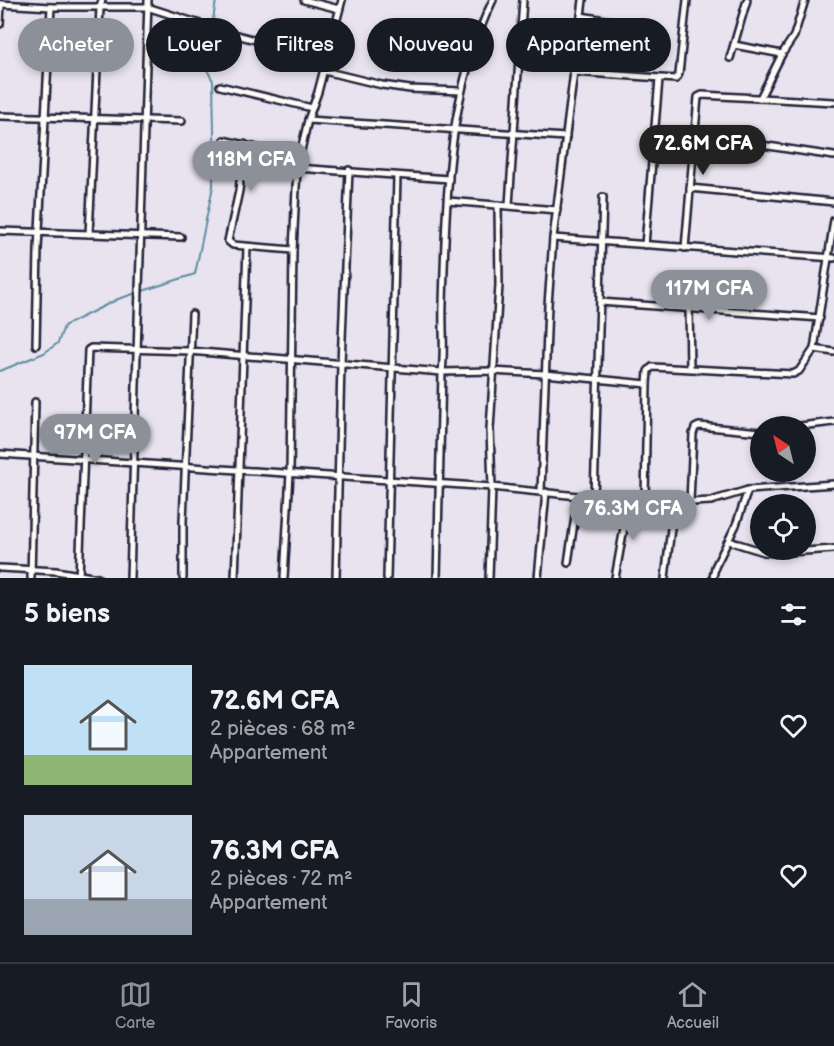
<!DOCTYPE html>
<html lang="fr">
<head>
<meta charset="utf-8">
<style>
  body { margin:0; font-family:"Balsamiq Sans",sans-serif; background:#20242c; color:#f1f3f6; height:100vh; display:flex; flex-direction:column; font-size:22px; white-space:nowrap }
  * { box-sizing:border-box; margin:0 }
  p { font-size:20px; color:#9ea1a6 }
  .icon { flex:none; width:33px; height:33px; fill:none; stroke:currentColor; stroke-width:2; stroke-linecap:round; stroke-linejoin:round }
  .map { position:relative; height:578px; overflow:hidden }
  .panel { display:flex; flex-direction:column; background:#171b24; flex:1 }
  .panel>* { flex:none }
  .hud { position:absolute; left:18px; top:18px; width:798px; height:54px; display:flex; gap:12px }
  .needle { width:39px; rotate:325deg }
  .fabs { position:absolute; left:750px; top:416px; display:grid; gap:12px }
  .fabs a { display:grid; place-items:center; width:66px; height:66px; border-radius:50%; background:#171b24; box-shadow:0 3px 9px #0003; font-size:30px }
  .price { position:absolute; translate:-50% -51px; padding:0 14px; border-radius:21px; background:#8c9099; color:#fff; font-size:20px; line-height:39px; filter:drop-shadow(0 2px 3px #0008) }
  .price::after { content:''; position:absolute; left:50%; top:36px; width:18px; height:14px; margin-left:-9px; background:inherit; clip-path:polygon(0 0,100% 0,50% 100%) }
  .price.current { background:#222; color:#fff }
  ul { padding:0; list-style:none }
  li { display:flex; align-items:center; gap:18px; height:150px; padding:0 24px }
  li span { display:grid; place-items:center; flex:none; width:168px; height:120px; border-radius:0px; color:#555 }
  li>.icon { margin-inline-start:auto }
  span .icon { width:72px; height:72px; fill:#fffc; stroke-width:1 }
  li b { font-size:26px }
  h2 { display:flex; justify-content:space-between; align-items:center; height:72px; padding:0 24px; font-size:26px }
  .chip { padding:0 21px; border-radius:27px; background:#171b24; box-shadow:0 3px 9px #0003; font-size:21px; line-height:54px }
  .chip.current { background:#8c9099; color:#fff }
  .tab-bar { display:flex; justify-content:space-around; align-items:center; height:84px; border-top:2px solid #363941; background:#171b24; font-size:16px; color:#9ea1a6 }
  .tab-bar a { display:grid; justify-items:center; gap:3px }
  .tab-bar .current { color:#8c9099 }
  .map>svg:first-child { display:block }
</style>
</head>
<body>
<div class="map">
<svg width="834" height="578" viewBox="0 0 834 578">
  <rect width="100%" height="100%" fill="#e8e3ee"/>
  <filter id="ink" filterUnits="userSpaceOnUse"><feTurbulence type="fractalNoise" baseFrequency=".0167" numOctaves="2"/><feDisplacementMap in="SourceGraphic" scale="12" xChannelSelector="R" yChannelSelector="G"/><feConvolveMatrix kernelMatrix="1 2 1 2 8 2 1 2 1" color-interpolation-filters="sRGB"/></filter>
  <g filter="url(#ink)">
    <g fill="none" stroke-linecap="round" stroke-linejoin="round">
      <polyline stroke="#5e8da0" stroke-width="2" points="0,371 44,353 58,343 64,326 118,299 195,274 213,186 214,132 213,81 206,68 216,0"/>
      <defs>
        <g id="minor">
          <polyline points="304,0 339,9"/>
          <polyline points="0,4 51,7 147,7 222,31 326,59"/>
          <polyline points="581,16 653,28"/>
          <polyline points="0,24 1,4"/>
          <polyline points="734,45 782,54 760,98"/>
          <polyline points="782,54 794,36 805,0"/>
          <polyline points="730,58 747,0"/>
          <polyline points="324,71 382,85 410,89 461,91"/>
          <polyline points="573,72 676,79 679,74 687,0"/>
          <polyline points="220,86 312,108"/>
          <polyline points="0,116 182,121"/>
          <polyline points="308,120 566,137"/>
          <polyline points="696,135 834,156"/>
          <polyline points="224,140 299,158"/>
          <polyline points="244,144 239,191 228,241 233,245 293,250"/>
          <polyline points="297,168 449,179"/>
          <polyline points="690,188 834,202"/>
          <polyline points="448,201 557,210"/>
          <polyline points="509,205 523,0"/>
          <polyline points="0,231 181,237"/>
          <polyline points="89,234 100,8 102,0"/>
          <polyline points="553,238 834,258"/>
          <polyline points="645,245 659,79"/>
          <polyline points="685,248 698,97 702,95 834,102"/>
          <polyline points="600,302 820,318"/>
          <polyline points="689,308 690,368"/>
          <polyline points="36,345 38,249 51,7"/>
          <polyline points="814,349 834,220"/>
          <polyline points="800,426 834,422"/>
          <polyline points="0,454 492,487 578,496 674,503 711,501 748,490 834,484"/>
          <polyline points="541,491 548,305 553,238 583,0"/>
          <polyline points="594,498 603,197"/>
          <polyline points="645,500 647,384"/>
          <polyline points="690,502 693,434 695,428 699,426 760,432"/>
          <polyline points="729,541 764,552 775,553 834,549"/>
          <polyline points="568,563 578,496"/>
          <polyline points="0,568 56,571 98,578"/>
          <polyline points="31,578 35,402"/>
          <polyline points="79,578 88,350 91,348 189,351 442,372 492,371 545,374 647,384 648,371 652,367 793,374 799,371 814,349 834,352"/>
          <polyline points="130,578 148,0"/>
          <polyline points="183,578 183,521 192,314"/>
          <polyline points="235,578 247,247"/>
          <polyline points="284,578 290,473 293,250 297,168 308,120 318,92 342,0"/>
          <polyline points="336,578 341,363 349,170"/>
          <polyline points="387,578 397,176"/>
          <path d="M437 578 442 372C445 349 442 327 443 304 446 202 447 93 493 0"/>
          <polyline points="489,578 492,487 490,429 499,285 498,205"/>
          <polyline points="538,578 546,492"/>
          <polyline points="615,578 629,500"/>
          <polyline points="665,578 674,503"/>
          <polyline points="713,578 715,567 736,525 748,490"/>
        </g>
      </defs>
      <use href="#minor" stroke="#22223b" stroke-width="10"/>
      <use href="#minor" stroke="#fdfcf7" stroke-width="5"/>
    </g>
  </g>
</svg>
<div class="fabs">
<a><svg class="needle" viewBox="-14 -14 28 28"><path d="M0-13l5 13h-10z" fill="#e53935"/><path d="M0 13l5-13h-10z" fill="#9ea1a6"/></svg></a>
<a><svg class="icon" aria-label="locate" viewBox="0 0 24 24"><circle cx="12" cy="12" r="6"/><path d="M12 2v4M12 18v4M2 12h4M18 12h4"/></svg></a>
</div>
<b class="price current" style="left:703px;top:176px">72.6M CFA</b>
<b class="price" style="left:251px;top:192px">118M CFA</b>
<b class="price" style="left:709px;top:321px">117M CFA</b>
<b class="price" style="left:95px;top:465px">97M CFA</b>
<b class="price" style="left:633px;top:541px">76.3M CFA</b>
<div class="hud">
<a class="chip current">Acheter</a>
<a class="chip">Louer</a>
<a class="chip">Filtres</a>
<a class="chip">Nouveau</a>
<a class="chip">Appartement</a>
</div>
</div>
<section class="panel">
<h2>5 biens<svg class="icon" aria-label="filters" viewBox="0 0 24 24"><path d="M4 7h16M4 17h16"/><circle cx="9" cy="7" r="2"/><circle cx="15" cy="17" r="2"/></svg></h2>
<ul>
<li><span style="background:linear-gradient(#bfe0f5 75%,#8fb573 0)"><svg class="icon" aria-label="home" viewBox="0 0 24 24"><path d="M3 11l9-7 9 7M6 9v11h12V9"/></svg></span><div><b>72.6M CFA</b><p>2 pièces · 68 m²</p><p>Appartement</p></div><svg class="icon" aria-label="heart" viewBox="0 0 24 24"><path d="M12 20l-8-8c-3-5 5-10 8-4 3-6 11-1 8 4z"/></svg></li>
<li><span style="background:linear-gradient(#c9d6e8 70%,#9aa5b1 0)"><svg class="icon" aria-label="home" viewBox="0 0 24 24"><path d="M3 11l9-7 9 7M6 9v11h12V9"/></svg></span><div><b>76.3M CFA</b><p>2 pièces · 72 m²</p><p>Appartement</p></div><svg class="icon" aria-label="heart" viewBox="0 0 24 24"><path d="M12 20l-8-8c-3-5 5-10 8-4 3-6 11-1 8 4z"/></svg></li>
</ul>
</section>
<nav class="tab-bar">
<a class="current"><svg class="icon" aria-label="map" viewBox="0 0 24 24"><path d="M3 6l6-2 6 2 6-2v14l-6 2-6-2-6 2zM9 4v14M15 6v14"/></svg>Carte</a>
<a><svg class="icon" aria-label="saved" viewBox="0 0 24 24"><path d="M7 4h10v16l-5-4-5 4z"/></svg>Favoris</a>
<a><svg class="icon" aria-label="home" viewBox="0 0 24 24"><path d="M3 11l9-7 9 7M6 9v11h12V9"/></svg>Accueil</a>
</nav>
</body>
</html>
